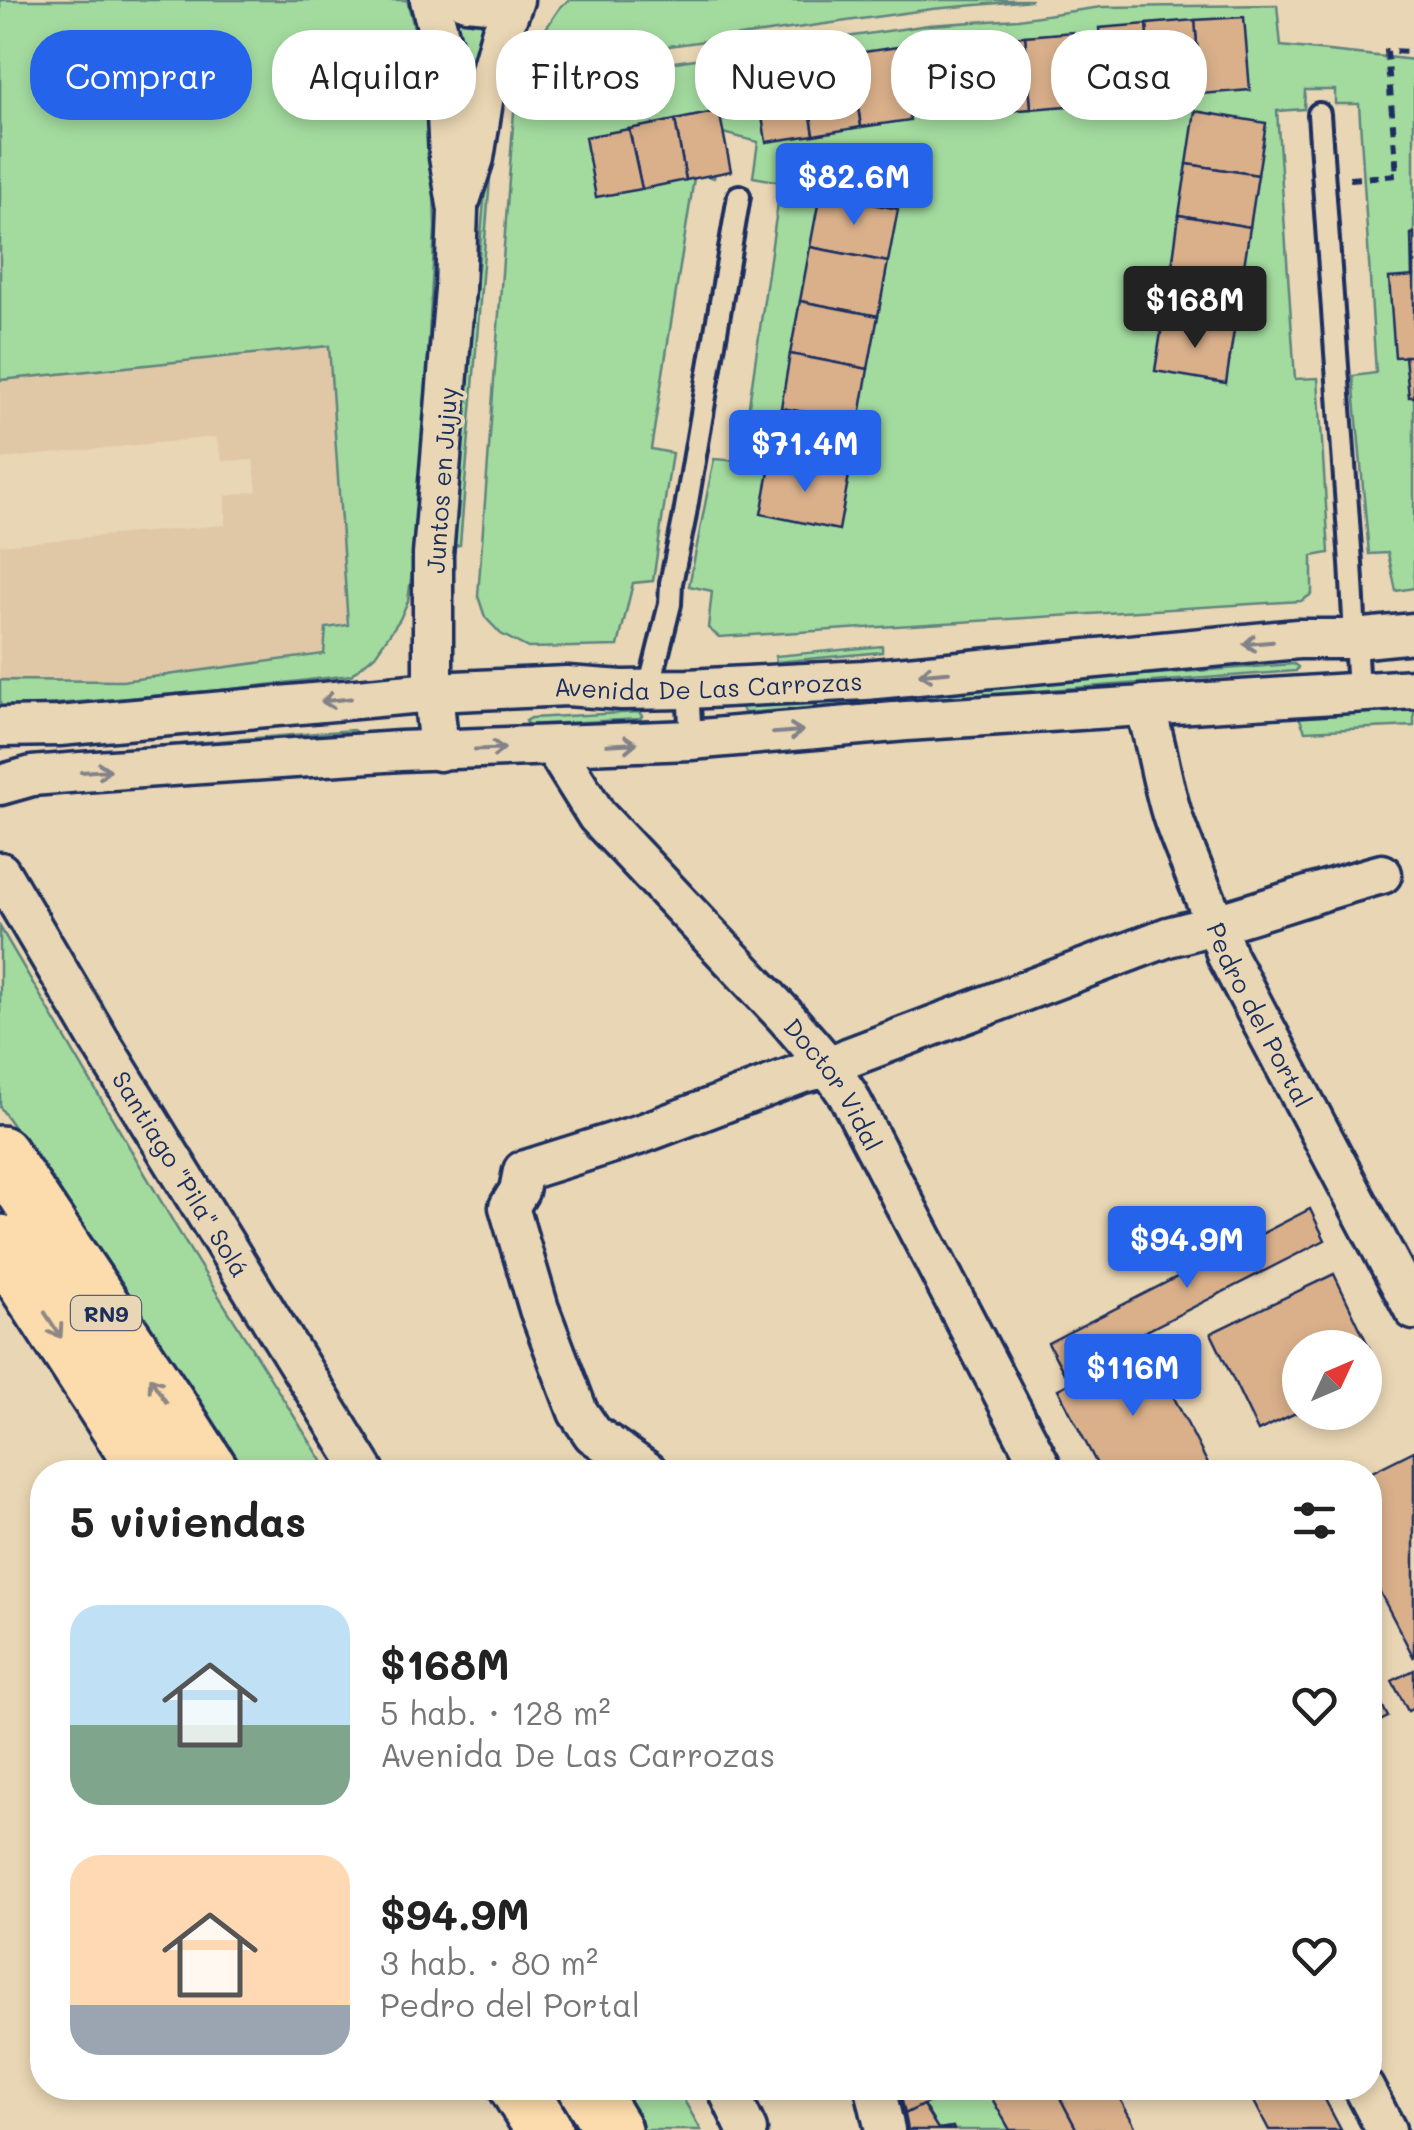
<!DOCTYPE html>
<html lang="es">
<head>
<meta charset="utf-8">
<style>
  body { margin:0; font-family:Mali,sans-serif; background:#f6f6f6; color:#222; height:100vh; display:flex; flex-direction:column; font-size:38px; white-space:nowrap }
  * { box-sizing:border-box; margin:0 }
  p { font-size:32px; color:#767676 }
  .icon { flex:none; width:55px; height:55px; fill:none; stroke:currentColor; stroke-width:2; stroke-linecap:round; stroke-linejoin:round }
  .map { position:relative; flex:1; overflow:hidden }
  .sheet { position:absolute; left:30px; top:1460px; width:1352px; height:640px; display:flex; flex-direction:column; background:#fff; border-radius:40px; box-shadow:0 5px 15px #0003 }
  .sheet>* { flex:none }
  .guide { position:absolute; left:30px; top:30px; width:1355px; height:90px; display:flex; gap:20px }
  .needle { width:65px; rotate:46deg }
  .fabs { position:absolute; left:1282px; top:1330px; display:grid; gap:20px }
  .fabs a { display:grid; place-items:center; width:100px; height:100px; border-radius:50%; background:#fff; box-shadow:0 5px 15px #0003; font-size:50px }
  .price { position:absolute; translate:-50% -85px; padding:0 22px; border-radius:10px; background:#2563eb; color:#fff; font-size:32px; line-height:65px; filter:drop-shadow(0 2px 5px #0008) }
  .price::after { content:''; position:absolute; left:50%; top:60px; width:30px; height:22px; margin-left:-15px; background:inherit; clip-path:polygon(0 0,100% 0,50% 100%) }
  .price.selected { background:#222; color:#fff }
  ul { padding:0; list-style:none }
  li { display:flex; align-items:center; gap:30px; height:250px; padding:0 40px }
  li span { display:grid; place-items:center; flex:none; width:280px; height:200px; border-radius:30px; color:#555 }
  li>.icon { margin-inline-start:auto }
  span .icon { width:120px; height:120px; fill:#fffc; stroke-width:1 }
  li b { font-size:42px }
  h2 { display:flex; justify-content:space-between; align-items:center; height:120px; padding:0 40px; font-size:42px }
  .tag { padding:0 35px; border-radius:40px; background:#fff; box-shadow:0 5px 15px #0003; font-size:35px; line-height:90px }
  .tag.selected { background:#2563eb; color:#fff }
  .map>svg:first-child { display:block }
</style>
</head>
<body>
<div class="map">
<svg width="1414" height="2130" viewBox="0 0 1414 2130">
  <rect width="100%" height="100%" fill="#e9d6b4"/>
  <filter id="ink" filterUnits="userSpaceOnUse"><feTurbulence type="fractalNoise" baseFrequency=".01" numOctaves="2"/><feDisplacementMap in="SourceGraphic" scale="20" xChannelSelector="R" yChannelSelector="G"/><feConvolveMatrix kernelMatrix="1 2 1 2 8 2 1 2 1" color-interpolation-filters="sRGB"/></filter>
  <g filter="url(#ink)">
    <polygon fill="#e0c8a7" points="329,346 348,625 325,654 122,681 0,680 0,545 225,525 225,496 257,491 253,460 222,461 216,437 0,459 0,380"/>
    <g fill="#a3db9f" stroke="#5f857e" stroke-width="2.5">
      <polygon points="0,0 407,0 431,96 435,228 422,463 413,564 408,601 400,619 375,655 351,675 233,689 9,708 0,706 0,680 122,681 324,654 326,628 348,625 329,346 0,380"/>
      <polygon points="570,0 1032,0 932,9 520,67 561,6"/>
      <polygon points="1277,5 1281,46 1414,60 1414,588 1396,591 1388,553 1369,554 1353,376 1376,373 1359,104 1335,104 1335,90 1305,90 1304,109 1277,111 1295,379 1318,378 1329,553 1312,556 1312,594 1301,601 719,637 708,628 712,591 689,586 714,459 741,461 781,182 753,177 758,142 723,133 714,178 695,172 651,449 672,453 653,581 633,583 618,646 528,648 501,634 485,617 478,596 516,85 929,25 1018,19 1101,7"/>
      <polygon points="456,13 470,22 489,24 477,47 468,96 462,98"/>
      <polygon points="486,179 490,179 460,545 453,546"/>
      <polygon points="882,646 882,652 776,662 775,656"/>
      <polygon points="1294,664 1298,667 1296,671 745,713 741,708 745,704"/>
      <polygon points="1414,696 1414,726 1305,731 1292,701"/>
      <polygon points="639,712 642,716 640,719 528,725 526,721 531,718"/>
      <polygon points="353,730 358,733 357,737 32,761 33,757 36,756"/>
      <polygon points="0,927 185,1242 329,1472 241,1472 122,1284 0,1107"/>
      <polygon points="616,2088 677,2088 701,2130 640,2130"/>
      <polygon points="958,2088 986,2088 1010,2130 954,2130 952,2127 938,2129 923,2105"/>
    </g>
    <g fill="#dab08b" stroke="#1b2f5e" stroke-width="2.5">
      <polygon points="1244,17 1250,90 1201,94 1195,20"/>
      <polygon points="1195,20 1201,94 1153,98 1147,24"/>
      <polygon points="1147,24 1153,98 1105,101 1099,28"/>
      <polygon points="1073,32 1079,105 1031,109 1025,36"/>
      <polygon points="1025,36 1031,109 983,113 977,40"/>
      <polygon points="977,40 983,113 935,117 928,44"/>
      <polygon points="898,47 910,120 861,127 850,54"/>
      <polygon points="850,54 861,127 814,135 802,62"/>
      <polygon points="802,62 814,135 766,142 755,70"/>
      <polygon points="719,111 731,171 686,180 675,120"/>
      <polygon points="1195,111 1266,123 1258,175 1187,164"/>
      <polygon points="675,120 686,180 642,189 629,129"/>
      <polygon points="629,129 642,189 596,197 585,137"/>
      <polygon points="1187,164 1258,175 1250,227 1179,215"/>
      <polygon points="820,194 898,209 888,262 810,247"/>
      <polygon points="1179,215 1250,227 1242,279 1172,267"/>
      <polygon points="1414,233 1414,276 1412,277 1411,234"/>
      <polygon points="810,247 888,262 878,316 800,301"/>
      <polygon points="1172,267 1242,279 1234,330 1163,319"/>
      <polygon points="1414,276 1414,356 1395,357 1389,278"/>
      <polygon points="800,301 878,316 868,369 790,354"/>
      <polygon points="1163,319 1234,330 1226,383 1155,371"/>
      <polygon points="790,354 868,369 859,422 781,408"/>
      <polygon points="1405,356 1414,356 1414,397 1409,397"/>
      <polygon points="781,408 859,422 849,475 771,461"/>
      <polygon points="771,461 849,475 839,530 761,514"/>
      <polygon points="1310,1209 1325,1240 1064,1373 1048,1343"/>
      <polygon points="1334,1274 1381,1372 1365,1379 1365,1348 1300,1348 1300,1411 1258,1431 1211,1333"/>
      <polygon points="1147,1345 1212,1472 1101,1472 1058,1389"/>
      <polygon points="1414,1451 1414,1658 1370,1573 1370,1473"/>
      <polygon points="1414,1670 1414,1708 1408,1711 1392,1681"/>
      <polygon points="1375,1691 1388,1717 1370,1726 1370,1694"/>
      <polygon points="899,2088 958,2088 905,2114"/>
      <polygon points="986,2088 1055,2088 1077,2130 1010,2130"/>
      <polygon points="1055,2088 1114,2088 1137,2130 1077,2130"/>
      <polygon points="1247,2088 1319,2088 1341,2130 1269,2130"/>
      <polygon points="923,2105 938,2129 953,2127 954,2130 908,2130 905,2114"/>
    </g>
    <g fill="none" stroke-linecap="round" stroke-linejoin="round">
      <defs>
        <g id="lane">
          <polyline points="1319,114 1351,563 1358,693"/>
          <polyline points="649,689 670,604 671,583 684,520 739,196"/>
          <polyline points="688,689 691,740"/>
        </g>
        <g id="street">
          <polyline points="430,0 444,54 449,157 458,210 455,289 433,555 433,692 439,751"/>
          <polyline points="466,0 488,2 496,0"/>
          <polyline points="461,198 474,158 484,95 501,34 514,0"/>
          <path id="s1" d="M1144 705C1157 742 1161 781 1173 818 1189 865 1212 909 1227 956L1414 1310"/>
          <path id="s2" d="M0 727 59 726 433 692 567 686 622 690 688 689 865 680 1298 639H1355L1414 633"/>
          <path id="s3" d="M554 747 597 816 786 1017 829 1067 848 1095 1044 1472"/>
          <polyline points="0,785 32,776 81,772 400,751 691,740 906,721 1414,689"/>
          <path id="s4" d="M0 872 102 1045 365 1472"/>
          <path d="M648 1472 593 1434 578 1412 539 1309 509 1207 519 1191 523 1171 641 1134 803 1073 829 1067 850 1057 1168 937C1241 919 1310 893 1382 874"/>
          <polyline points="727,2088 747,2130"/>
          <polyline points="875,2088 885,2130"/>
          <polyline points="1364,2088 1386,2130"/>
        </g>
        <g id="highway">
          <polyline points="0,1154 166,1402 211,1472"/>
          <polyline points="0,1243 148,1472"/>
          <polyline points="518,2088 544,2130"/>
          <polyline points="587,2088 613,2130"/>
        </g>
      </defs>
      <use href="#lane" stroke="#1b2f5e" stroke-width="28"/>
      <use href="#street" stroke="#1b2f5e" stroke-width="45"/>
      <use href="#highway" stroke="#1b2f5e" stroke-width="62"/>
      <polyline stroke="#1b2f5e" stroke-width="6" stroke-dasharray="10 8" stroke-linecap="butt" points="1350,179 1397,175 1387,51 1414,52"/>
      <use href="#lane" stroke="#e9d6b4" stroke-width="20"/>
      <use href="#street" stroke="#e9d6b4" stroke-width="38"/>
      <use href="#highway" stroke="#fcdcac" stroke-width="55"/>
    </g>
    <defs><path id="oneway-shaft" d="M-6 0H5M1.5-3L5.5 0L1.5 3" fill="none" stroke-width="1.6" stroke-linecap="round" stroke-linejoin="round" transform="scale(2.5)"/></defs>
    <g stroke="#828289">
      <use href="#oneway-shaft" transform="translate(1258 643) rotate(175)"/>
      <use href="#oneway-shaft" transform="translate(934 673) rotate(175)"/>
      <use href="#oneway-shaft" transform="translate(336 700) rotate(174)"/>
      <use href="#oneway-shaft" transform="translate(788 732) rotate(-5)"/>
      <use href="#oneway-shaft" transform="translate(622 744) rotate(-3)"/>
      <use href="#oneway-shaft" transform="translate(490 749) rotate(-2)"/>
      <use href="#oneway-shaft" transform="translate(96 771) rotate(-4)"/>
    </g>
    <g stroke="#8c8685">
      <use href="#oneway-shaft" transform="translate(53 1325) rotate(57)"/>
      <use href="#oneway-shaft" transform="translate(158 1390) rotate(-124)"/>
    </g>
  </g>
  <g text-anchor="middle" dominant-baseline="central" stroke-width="8" stroke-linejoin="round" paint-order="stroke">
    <rect fill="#e9d6b4" stroke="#596178" stroke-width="2.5" x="71" y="1296" width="70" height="34" rx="8"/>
    <g font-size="22" font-weight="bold" fill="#1b2f5e">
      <text x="106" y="1313">RN9</text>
    </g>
    <g font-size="25" fill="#1b2f5e" stroke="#e9d6b4">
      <text transform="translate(441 480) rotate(-86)">Juntos en Jujuy</text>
      <text stroke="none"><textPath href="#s2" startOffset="710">Avenida De Las Carrozas</textPath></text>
      <text stroke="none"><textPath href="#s1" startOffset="332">Pedro del Portal</textPath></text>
      <text stroke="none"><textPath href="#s3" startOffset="440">Doctor Vidal</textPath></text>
      <text stroke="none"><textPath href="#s4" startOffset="352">Santiago "Pila" Solá</textPath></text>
    </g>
  </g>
</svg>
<div class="fabs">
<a><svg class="needle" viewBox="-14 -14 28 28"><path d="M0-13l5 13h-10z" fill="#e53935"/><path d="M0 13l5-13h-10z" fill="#767676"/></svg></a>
</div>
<b class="price" style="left:854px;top:228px">$82.6M</b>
<b class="price selected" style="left:1195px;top:351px">$168M</b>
<b class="price" style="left:805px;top:495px">$71.4M</b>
<b class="price" style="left:1187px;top:1291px">$94.9M</b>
<b class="price" style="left:1133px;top:1419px">$116M</b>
<div class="guide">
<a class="tag selected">Comprar</a>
<a class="tag">Alquilar</a>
<a class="tag">Filtros</a>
<a class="tag">Nuevo</a>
<a class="tag">Piso</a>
<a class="tag">Casa</a>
</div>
<section class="sheet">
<h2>5 viviendas<svg class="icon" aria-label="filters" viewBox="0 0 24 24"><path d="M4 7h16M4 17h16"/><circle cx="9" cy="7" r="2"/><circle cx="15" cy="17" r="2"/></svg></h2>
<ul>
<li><span style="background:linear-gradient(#bfe0f5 60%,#7fa58c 0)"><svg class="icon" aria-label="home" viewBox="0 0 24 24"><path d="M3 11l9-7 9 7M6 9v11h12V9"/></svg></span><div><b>$168M</b><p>5 hab. · 128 m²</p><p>Avenida De Las Carrozas</p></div><svg class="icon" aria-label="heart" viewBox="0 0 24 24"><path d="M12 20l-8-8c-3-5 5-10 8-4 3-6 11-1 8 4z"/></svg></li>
<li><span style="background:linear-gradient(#ffd9b3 75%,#9aa5b1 0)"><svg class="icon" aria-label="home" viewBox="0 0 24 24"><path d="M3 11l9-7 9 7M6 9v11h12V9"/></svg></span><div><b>$94.9M</b><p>3 hab. · 80 m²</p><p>Pedro del Portal</p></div><svg class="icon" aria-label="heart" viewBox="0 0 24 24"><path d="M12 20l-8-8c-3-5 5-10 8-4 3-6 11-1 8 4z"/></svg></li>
</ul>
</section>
</div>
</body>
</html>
